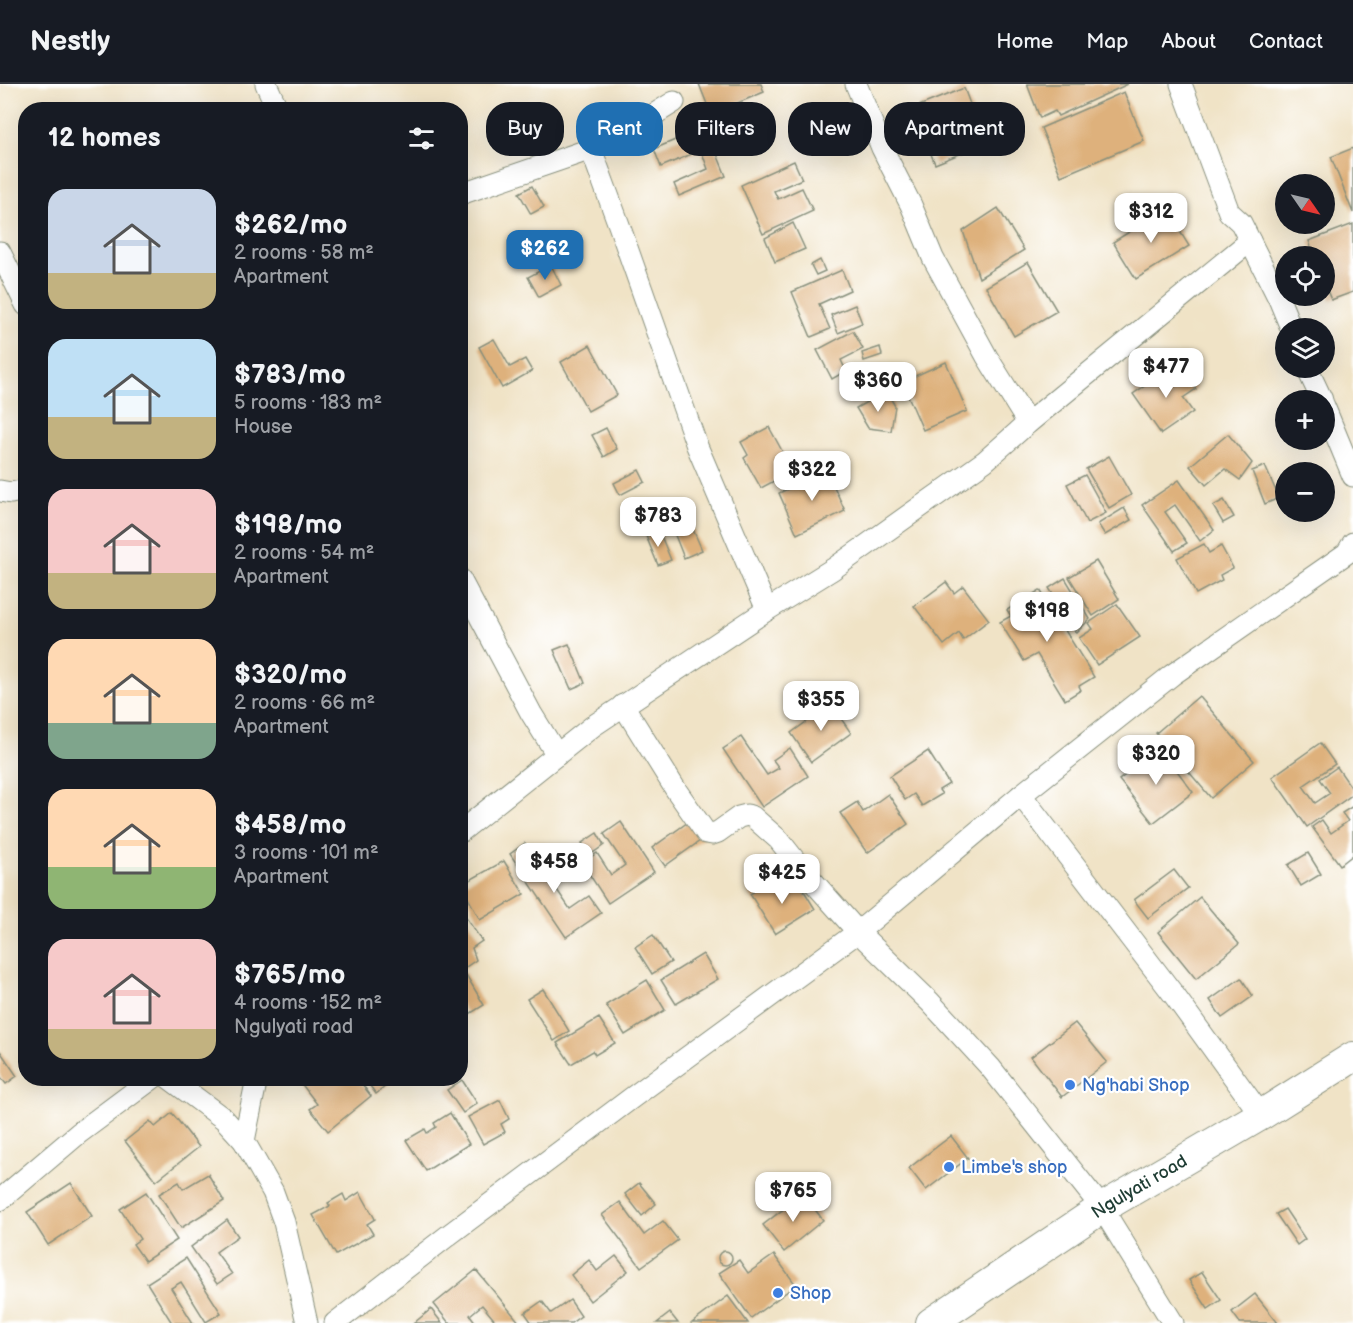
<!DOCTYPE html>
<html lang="en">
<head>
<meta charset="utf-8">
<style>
  body { margin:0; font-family:"Balsamiq Sans",sans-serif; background:#242831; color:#f1f3f6; height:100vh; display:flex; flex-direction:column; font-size:22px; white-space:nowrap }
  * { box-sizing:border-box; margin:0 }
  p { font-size:20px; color:#9ea1a6 }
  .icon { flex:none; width:33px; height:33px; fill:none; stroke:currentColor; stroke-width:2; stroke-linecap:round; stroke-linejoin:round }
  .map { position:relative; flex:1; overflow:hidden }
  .sheet { position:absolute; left:18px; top:18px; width:450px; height:984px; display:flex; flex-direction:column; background:#171b24; border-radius:24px; box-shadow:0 6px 24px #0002 }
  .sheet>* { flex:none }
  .banner { position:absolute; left:486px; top:18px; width:570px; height:54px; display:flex; gap:12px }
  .needle { width:39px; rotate:124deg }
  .controls { position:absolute; left:1275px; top:90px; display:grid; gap:12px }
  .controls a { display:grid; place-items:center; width:60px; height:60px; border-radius:50%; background:#171b24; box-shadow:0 6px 24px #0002; font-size:30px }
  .price { position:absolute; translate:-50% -51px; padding:0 14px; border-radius:12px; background:#fff; color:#222; font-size:20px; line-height:39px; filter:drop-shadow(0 2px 3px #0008) }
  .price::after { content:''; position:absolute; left:50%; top:36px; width:18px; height:14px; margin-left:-9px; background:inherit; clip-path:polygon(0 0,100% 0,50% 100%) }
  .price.active { background:#1f6fb2; color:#fff }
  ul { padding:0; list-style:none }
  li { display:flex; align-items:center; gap:18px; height:150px; padding:0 30px }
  li span { display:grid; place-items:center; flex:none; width:168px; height:120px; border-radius:18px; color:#555 }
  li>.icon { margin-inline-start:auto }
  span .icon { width:72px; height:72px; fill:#fffc; stroke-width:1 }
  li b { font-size:26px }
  h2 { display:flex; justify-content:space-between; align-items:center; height:72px; padding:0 30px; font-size:26px }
  .tag { padding:0 21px; border-radius:24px; background:#171b24; box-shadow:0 6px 24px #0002; font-size:21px; line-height:54px }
  .tag.active { background:#1f6fb2; color:#fff }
  header { display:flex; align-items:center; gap:36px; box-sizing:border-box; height:84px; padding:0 30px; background:#171b24; border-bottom:2px solid #363941 }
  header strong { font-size:28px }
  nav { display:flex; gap:33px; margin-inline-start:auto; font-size:21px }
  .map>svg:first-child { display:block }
</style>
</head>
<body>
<header>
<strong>Nestly</strong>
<nav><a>Home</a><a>Map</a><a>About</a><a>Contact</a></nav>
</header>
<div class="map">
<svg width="1353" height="1239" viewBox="0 0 1353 1239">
  <rect width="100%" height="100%" fill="#fff"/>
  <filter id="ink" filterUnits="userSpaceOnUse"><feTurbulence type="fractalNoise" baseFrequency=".0167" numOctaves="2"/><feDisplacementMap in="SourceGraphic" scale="12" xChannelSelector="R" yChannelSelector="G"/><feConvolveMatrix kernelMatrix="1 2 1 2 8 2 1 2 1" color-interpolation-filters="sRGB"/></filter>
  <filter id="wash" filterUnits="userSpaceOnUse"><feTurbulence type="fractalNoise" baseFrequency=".008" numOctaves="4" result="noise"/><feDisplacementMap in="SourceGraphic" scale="24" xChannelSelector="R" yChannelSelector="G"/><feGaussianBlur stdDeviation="1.35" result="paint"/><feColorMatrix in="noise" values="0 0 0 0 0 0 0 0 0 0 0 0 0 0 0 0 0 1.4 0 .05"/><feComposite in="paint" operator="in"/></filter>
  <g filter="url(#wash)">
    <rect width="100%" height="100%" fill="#f0e3c6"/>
    <g id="blocks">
      <g fill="#deb17b">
        <polygon points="699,0 761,0 764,8 711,30"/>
        <polygon points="1027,0 1128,0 1058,32 1055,27 1040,34"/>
        <polygon points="964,4 973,28 958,34 962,44 975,39 984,60 935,80 925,55 931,52 919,22"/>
        <polygon points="1124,8 1144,57 1061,92 1041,44"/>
        <polygon points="706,43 726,92 679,112 674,100 708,85 701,66 661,83 654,65"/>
        <polygon points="1353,64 1353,129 1331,73"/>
        <polygon points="794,77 802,95 774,107 778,115 802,104 813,127 763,150 741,101"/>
        <polygon points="532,102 544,123 531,130 519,109"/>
        <polygon points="998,124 1024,166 979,194 963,147"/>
        <polygon points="1166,125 1189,162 1136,195 1113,158"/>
        <polygon points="793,139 805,165 775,178 765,154"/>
        <polygon points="1353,140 1353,208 1331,216 1324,199 1324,172 1314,172 1309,157"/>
        <polygon points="820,176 825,187 816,191 811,181"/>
        <polygon points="1028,178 1057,227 1014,252 986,203"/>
        <polygon points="551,181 561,201 539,213 528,193"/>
        <polygon points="842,186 850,206 819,220 830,245 811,253 792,208"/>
        <polygon points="855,221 862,239 838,249 831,231"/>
        <polygon points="853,247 863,265 841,276 846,287 832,295 817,266"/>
        <polygon points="494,255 510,283 525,275 532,287 502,304 479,263"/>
        <polygon points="590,261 617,311 588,327 561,278"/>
        <polygon points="880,263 882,271 864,277 862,269"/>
        <polygon points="946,278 967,327 923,346 902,298"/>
        <polygon points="1172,283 1177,291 1184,286 1196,305 1183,314 1193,328 1161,350 1133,310"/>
        <polygon points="886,307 895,322 891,347 868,344 856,324"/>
        <polygon points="769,343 793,387 761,404 744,374 748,371 741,358"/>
        <polygon points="606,344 617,365 604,373 592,351"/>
        <polygon points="1228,350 1252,379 1240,396 1225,385 1206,401 1190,382"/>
        <polygon points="1109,372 1131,411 1109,424 1086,385"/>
        <polygon points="1265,382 1279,414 1265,420 1252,387"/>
        <polygon points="639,386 645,398 620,411 614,399"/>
        <polygon points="827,387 845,427 797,450 779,409"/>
        <polygon points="1085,391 1106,429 1087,439 1067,400"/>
        <polygon points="1179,396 1214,446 1200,457 1175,421 1165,428 1187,459 1174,467 1142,421"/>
        <polygon points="1224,416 1234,433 1223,439 1213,422"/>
        <polygon points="1124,424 1131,436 1105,451 1098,440"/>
        <polygon points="688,434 702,466 684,474 671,441"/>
        <polygon points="659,447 671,476 658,481 646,452"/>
        <polygon points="1204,460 1209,469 1221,462 1233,484 1220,491 1222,496 1196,510 1177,474"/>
        <polygon points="1096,477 1119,515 1093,532 1069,493"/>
        <polygon points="1065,494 1090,535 1076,549 1049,504"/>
        <polygon points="946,498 954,509 963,502 989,536 963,556 959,549 944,561 914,522"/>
        <polygon points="1040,506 1094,593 1079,602 1081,606 1065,616 1037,570 1024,577 1000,538 1011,532 1007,526"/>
        <polygon points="1117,520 1140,553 1097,581 1079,554 1093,545 1089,539"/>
        <polygon points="569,560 585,599 571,605 554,566"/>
        <polygon points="1199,612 1254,677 1211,714 1156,649"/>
        <polygon points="829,617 851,649 811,678 791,649 813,633 811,630"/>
        <polygon points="741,653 767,691 779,684 773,676 790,664 808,692 762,723 723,665"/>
        <polygon points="1320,659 1335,680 1303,702 1315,719 1330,709 1320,695 1337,683 1353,706 1353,710 1307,743 1272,693"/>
        <polygon points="1160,664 1193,708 1153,739 1119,696"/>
        <polygon points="928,667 949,700 939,706 942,710 922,722 914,710 905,716 890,692"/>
        <polygon points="888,710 908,740 867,769 840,729 857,718 863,728"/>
        <polygon points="1353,722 1353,771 1340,781 1312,743 1322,736 1331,749 1348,737 1342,729"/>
        <polygon points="691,736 704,754 665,782 652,764"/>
        <polygon points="621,738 654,788 608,819 582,779 597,769 611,791 625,781 604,750"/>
        <polygon points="597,749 604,761 590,771 582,759"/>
        <polygon points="525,759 570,825 589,812 601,829 566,853 510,770"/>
        <polygon points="1308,769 1321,790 1301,802 1288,781"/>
        <polygon points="504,777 524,810 480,836 461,801"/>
        <polygon points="1174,786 1188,804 1148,834 1134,816"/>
        <polygon points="772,796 779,809 798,797 815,825 775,850 750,810"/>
        <polygon points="1200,813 1239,860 1196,895 1158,848"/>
        <polygon points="460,825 482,857 472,864 476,876 460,887"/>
        <polygon points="653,851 671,878 652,890 635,863"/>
        <polygon points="703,870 718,895 676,920 661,896"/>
        <polygon points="460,889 465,889 484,921 468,931 460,919"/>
        <polygon points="1241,894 1253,912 1222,934 1210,916"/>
        <polygon points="647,896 665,926 625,951 606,921"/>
        <polygon points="543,905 569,947 554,957 527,915"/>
        <polygon points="599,934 615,959 595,971 593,967 571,980 557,959"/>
        <polygon points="1075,939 1107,978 1062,1013 1031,973"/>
        <polygon points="0,967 17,992 6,1000 0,992"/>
        <polygon points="297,994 357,994 371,1012 328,1047 310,1025 317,1020"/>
        <polygon points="364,994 396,994 376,1010"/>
        <polygon points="462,996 477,1019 463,1029 447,1006"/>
        <polygon points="500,1016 509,1035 501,1040 505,1048 483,1060 468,1033"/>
        <polygon points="172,1029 199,1063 156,1097 125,1057 150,1037 155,1043"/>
        <polygon points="450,1029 469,1060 426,1087 406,1056 425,1045 427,1049 436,1043 434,1039"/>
        <polygon points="951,1052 968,1074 926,1106 909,1084"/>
        <polygon points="208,1090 224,1117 181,1144 159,1110 179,1098 183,1105"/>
        <polygon points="71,1099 92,1132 48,1161 27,1128"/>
        <polygon points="639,1099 656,1120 642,1132 625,1110"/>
        <polygon points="146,1108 177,1156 145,1177 133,1160 140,1155 120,1125"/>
        <polygon points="360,1108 375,1135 367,1140 373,1150 336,1171 313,1131 330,1122 328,1119 343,1110 346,1117"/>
        <polygon points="803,1110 823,1136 784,1168 763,1141"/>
        <polygon points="620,1118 644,1151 663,1137 678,1156 641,1183 602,1131"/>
        <polygon points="1285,1125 1305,1155 1297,1161 1276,1130"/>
        <polygon points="227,1136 238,1152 216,1168 232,1190 217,1200 191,1163"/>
        <circle cx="725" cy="1174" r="7"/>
        <polygon points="774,1171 796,1201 751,1234 719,1189 739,1176 748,1189"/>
        <polygon points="616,1172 628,1187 590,1217 571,1191 589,1176 597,1187"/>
        <polygon points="186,1174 221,1229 206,1238 181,1198 171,1204 193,1239 172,1239 147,1199"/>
        <polygon points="476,1186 520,1239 497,1239 482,1221 470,1231 476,1239 449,1239 434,1220"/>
        <polygon points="1202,1188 1221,1216 1208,1225 1189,1196"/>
        <polygon points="1255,1210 1278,1239 1240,1239 1232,1228"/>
        <polygon points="728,1212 748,1239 692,1239"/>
        <polygon points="570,1216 581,1232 571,1239 532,1239 525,1229 542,1217 551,1229"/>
        <polygon points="431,1225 442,1239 414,1239"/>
        <polygon points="670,1229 678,1239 657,1239"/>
      </g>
    </g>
  </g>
  <g filter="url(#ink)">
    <use href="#blocks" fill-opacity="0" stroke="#88907d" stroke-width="1.5"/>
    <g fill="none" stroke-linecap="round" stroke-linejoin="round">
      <defs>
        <g id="minor">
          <polyline points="266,0 278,26"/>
          <polyline points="856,0 882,64 911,121 933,174 987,273 1028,339"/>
          <polyline points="1181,0 1229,128 1241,139 1279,215 1291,244"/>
          <polyline points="591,65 619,141 697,362 767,526"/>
          <polyline points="460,110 591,65 629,46 674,18"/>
          <polyline points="0,168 26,221"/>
          <polyline points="1307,284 1322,316"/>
          <polyline points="1324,322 1353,392"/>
          <polyline points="0,407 11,409 26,406"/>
          <polyline points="460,495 531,629 557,671"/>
          <polyline points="623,621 676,706 706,749 712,750 718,748 739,733 747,731 753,733 779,756 801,784 858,848 930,918 990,983 1102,1124 1173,1239"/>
          <polyline points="1021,711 1174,911 1261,1031"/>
          <polyline points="460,748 593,642 767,526 833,485 985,377 1028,339 1250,157"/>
          <polyline points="169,994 224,1035 244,1057 273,1108 284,1138 307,1239"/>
          <polyline points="244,1057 257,994"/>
          <polyline points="0,1116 79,1049 153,994"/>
          <polyline points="335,1239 450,1150 633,1013 858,848 1021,711 1172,591 1347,469 1353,459"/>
        </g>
        <g id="secondary">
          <path id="s1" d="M931 1239 1102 1124 1261 1031 1353 973"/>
        </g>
      </defs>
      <use href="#minor" stroke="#88907d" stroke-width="23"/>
      <use href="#secondary" stroke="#88907d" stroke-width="32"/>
      <use href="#minor" stroke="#fff" stroke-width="21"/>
      <use href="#secondary" stroke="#fff" stroke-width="30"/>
    </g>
  </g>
  <g fill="#3f7fe0" stroke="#fff" stroke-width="2">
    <circle cx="1070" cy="1001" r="6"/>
    <circle cx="949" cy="1083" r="6"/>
    <circle cx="778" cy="1209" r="6"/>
  </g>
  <g text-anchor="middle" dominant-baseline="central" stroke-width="4.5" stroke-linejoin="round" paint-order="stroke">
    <g font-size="18" fill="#366cbe" stroke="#fff" text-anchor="start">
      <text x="1082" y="1001">Ng'habi Shop</text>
      <text x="961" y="1083">Limbe's shop</text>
      <text x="790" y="1209">Shop</text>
    </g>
    <g font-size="18" fill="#1f3d34" stroke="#fff">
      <text stroke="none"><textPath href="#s1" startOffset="249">Ngulyati road</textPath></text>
    </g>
  </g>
</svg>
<div class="controls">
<a><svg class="needle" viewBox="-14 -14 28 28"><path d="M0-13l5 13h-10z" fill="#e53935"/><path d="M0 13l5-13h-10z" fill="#9ea1a6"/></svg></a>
<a><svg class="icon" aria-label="locate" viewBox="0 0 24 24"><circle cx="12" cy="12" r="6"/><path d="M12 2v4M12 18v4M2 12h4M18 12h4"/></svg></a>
<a><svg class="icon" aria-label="layers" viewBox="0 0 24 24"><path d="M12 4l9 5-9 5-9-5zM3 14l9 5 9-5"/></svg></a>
<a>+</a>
<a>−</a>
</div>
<b class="price" style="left:1151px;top:160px">$312</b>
<b class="price active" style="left:545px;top:197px">$262</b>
<b class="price" style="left:1166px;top:315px">$477</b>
<b class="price" style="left:878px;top:329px">$360</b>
<b class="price" style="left:812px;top:418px">$322</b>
<b class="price" style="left:658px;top:464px">$783</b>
<b class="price" style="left:1047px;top:559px">$198</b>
<b class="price" style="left:821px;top:648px">$355</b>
<b class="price" style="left:1156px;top:702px">$320</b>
<b class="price" style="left:554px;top:810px">$458</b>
<b class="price" style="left:782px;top:821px">$425</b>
<b class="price" style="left:793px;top:1139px">$765</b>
<div class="banner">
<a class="tag">Buy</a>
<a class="tag active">Rent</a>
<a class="tag">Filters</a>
<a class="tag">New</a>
<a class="tag">Apartment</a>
</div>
<section class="sheet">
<h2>12 homes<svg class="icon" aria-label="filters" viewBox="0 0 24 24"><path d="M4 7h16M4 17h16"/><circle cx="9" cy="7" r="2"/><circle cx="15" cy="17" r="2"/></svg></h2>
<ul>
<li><span style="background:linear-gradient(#c9d6e8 70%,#c2b280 0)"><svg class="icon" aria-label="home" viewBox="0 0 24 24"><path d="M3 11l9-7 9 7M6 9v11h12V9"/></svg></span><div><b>$262/mo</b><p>2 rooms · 58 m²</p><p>Apartment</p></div></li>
<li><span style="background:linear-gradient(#bfe0f5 65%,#c2b280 0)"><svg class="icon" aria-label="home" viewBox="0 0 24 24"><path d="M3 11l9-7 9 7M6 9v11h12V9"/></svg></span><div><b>$783/mo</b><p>5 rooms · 183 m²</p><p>House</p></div></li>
<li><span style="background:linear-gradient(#f6c9c9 70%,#c2b280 0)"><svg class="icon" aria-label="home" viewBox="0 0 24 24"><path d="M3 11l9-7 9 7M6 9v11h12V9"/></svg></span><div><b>$198/mo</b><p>2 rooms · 54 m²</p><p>Apartment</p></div></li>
<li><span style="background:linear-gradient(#ffd9b3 70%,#7fa58c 0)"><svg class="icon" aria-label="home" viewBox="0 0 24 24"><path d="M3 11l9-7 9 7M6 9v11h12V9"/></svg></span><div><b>$320/mo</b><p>2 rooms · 66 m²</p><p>Apartment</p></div></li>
<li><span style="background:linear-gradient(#ffd9b3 65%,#8fb573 0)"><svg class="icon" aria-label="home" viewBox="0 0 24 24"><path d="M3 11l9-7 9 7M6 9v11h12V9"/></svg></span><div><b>$458/mo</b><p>3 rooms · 101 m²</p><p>Apartment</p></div></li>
<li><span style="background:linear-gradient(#f6c9c9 75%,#c2b280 0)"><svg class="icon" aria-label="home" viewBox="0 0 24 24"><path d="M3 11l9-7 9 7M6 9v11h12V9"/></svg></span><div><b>$765/mo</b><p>4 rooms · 152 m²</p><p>Ngulyati road</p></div></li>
</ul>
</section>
</div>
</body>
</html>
